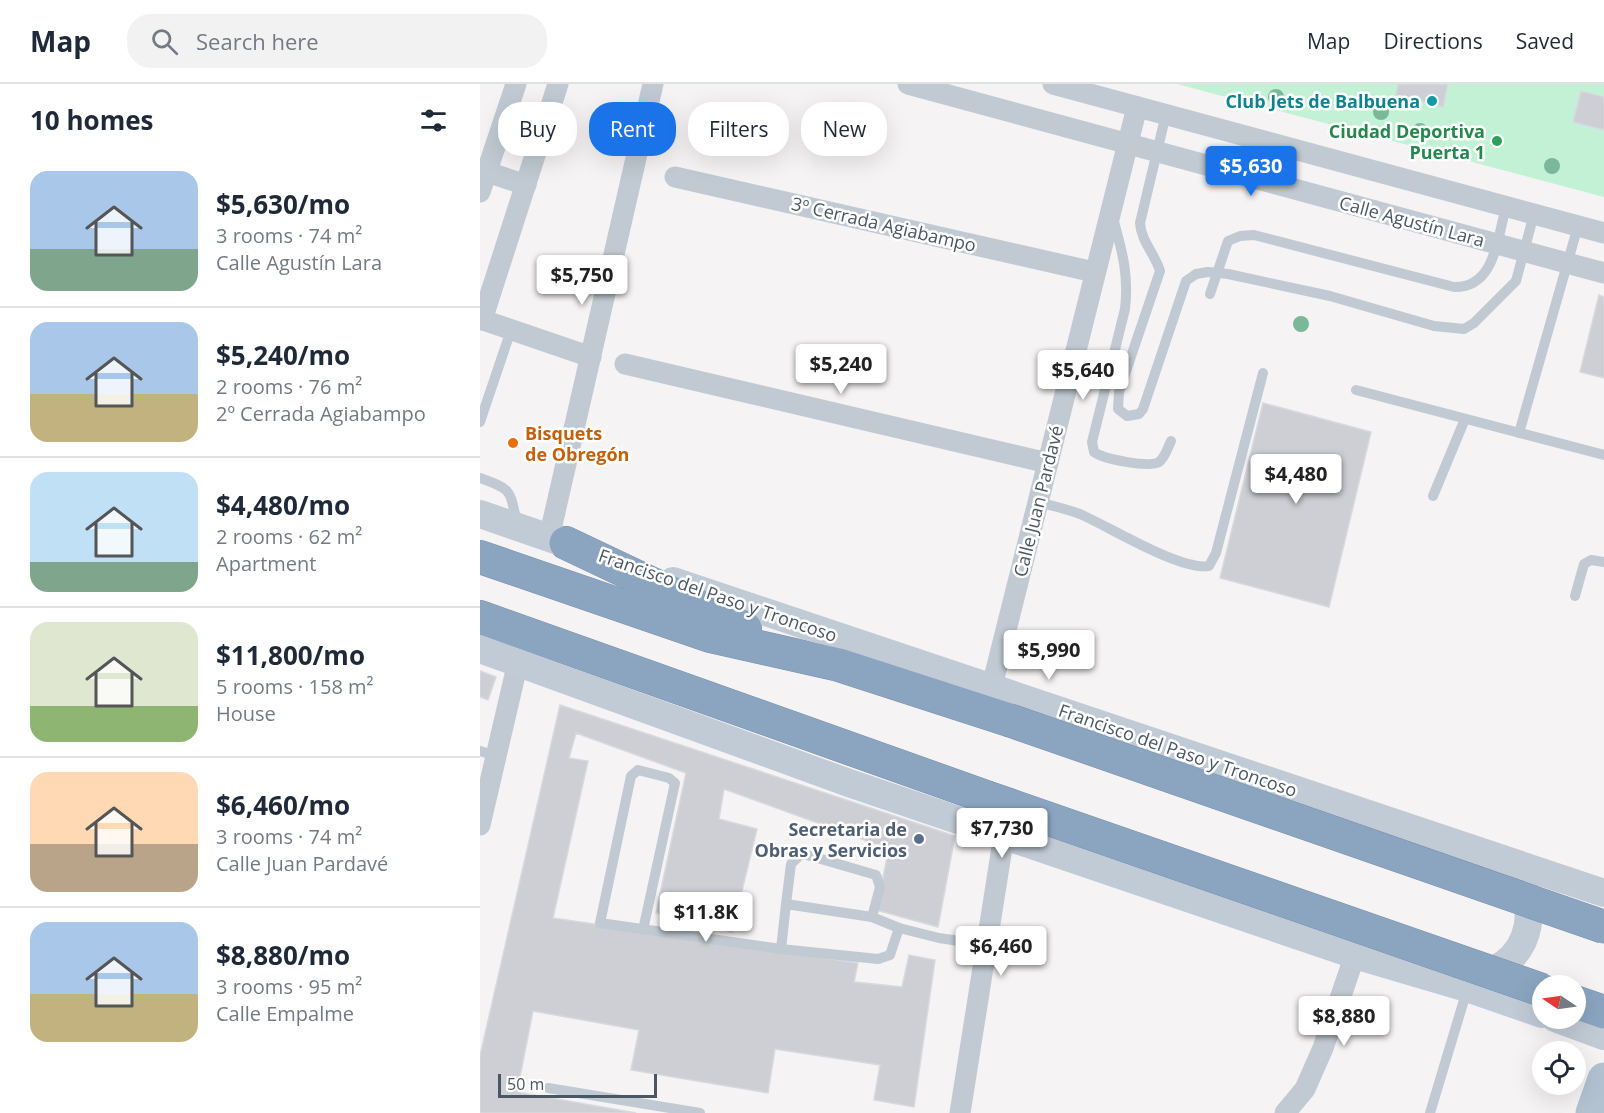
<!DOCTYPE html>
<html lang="en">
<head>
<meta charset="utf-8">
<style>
  body { margin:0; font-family:"Open Sans",sans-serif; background:#f2f2f3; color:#1f2937; height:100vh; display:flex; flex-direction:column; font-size:22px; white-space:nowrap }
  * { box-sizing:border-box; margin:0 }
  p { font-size:20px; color:#747a83 }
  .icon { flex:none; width:33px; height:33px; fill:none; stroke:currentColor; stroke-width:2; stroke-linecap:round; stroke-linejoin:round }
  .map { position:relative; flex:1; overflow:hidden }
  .side { display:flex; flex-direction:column; background:#fff; width:480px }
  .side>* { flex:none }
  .guide { position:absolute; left:18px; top:18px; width:570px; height:54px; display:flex; gap:12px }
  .needle { width:39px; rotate:283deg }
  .tools { position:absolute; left:1052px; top:891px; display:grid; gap:12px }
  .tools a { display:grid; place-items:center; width:54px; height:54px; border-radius:50%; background:#fff; box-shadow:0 6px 24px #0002; font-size:30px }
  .scale { position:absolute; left:18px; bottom:15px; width:159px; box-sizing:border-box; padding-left:6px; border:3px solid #4a5661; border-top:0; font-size:16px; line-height:21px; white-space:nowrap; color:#4a5661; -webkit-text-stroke:4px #fff; paint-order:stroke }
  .price { position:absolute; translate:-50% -51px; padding:0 14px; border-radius:6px; background:#fff; color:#222; font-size:20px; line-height:39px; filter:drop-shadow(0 2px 3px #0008) }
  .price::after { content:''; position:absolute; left:50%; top:36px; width:18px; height:14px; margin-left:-9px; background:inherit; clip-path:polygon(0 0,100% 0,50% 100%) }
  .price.selected { background:#1a73e8; color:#fff }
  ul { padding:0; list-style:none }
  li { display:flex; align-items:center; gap:18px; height:150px; padding:0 30px }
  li+li { border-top:2px solid #e0e1e3 }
  li span { display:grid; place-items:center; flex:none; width:168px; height:120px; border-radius:18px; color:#555 }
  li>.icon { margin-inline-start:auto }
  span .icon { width:72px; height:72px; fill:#fffc; stroke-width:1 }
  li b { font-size:26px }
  h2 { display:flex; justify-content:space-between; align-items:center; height:72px; padding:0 30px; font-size:26px }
  .chip { padding:0 21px; border-radius:24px; background:#fff; box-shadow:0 6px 24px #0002; font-size:21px; line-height:54px }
  .chip.selected { background:#1a73e8; color:#fff }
  header { display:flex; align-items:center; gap:36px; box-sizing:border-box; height:84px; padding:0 30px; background:#fff; border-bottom:2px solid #e0e1e3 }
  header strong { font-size:28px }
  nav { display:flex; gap:33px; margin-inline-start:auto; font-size:21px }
  .search { width:420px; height:54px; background:#f2f2f3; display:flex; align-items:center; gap:15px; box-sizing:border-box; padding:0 21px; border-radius:24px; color:#747a83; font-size:22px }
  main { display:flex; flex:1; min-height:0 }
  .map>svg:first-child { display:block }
</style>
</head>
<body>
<header>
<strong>Map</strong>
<div class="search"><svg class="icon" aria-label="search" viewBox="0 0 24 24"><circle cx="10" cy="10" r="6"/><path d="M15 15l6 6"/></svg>Search here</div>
<nav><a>Map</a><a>Directions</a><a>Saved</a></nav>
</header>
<main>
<section class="side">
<h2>10 homes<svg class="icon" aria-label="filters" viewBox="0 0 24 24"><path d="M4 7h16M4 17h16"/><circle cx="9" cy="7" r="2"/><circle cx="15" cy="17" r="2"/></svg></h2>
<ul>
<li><span style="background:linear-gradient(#a9c7e8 65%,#7fa58c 0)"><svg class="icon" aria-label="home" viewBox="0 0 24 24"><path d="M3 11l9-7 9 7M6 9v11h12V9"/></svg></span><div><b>$5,630/mo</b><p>3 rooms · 74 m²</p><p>Calle Agustín Lara</p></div></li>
<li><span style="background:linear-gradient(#a9c7e8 60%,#c2b280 0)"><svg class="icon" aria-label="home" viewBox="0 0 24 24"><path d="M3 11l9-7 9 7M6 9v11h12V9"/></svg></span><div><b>$5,240/mo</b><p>2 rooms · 76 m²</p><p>2º Cerrada Agiabampo</p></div></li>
<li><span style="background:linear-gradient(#bfe0f5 75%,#7fa58c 0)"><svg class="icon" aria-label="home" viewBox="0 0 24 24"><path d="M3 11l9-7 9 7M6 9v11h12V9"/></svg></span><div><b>$4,480/mo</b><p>2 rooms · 62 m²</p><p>Apartment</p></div></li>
<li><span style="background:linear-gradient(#dfe7d0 70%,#8fb573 0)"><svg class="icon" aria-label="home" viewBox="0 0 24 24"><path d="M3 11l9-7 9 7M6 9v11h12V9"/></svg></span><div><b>$11,800/mo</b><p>5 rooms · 158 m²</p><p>House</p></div></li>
<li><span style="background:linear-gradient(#ffd9b3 60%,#b9a48a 0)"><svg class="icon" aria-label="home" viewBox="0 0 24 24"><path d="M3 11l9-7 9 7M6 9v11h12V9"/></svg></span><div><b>$6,460/mo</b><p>3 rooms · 74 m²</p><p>Calle Juan Pardavé</p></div></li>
<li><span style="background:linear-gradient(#a9c7e8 60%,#c2b280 0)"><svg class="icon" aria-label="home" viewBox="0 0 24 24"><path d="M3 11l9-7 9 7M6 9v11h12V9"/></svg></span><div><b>$8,880/mo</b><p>3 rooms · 95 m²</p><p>Calle Empalme</p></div></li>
</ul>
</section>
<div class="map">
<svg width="1124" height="1029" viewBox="0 0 1124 1029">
  <rect width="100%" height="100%" fill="#f5f3f3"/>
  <polygon fill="#c3f1d5" points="697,0 1124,0 1124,113"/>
  <g fill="#cdcfd5" stroke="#d7d9de" stroke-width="1.5">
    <polygon points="918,0 968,0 963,23 916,11"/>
    <polygon points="1101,7 1124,13 1124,46 1093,38"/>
    <polygon points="1119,211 1124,213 1124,294 1100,288"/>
    <polygon points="783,319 891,348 849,523 740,494"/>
    <polygon points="0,587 16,593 8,616 0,613"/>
    <polygon points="80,621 475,752 458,843 396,826 409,765 244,705 239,735 277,745 252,848 176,829 206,689 96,649 89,674 108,677 73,834 378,879 374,898 422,903 429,871 455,876 434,1023 394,1016 400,981 295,965 288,1009 151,986 159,946 53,927 37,1008 156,1029 0,1029 0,972"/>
  </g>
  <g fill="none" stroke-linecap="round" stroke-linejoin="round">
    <defs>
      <g id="highway">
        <polyline points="86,459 265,544"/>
        <polyline points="0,473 230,552 359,581 529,636"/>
        <polyline points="0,533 506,713"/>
        <polyline points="1095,918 1124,928"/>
      </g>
    </defs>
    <use href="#highway" stroke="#7690ad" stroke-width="34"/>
    <g stroke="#c1cad2" stroke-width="10">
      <path d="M686 30 660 139C661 157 675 170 680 187L639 308 638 325 647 332 659 330 663 325 706 197 716 190 728 188 748 190 850 212 954 242 984 245 994 239 1036 197 1054 130"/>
      <path d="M633 134C642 167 649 190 645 225L612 358 614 368C623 375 669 384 679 378 685 374 688 363 691 357"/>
      <path d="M730 210 748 157 760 152 774 151 974 203C1015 204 1017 155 1026 123"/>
      <polyline points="876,306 1124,371"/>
      <polyline points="0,338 31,246"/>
      <polyline points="1039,349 1098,142"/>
      <path d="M0 394C33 406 29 405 37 439"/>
      <polyline points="953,412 985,335"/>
      <path d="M559 418C572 422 587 425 600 430 628 442 700 487 729 482L736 469 783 289"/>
      <polyline points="1095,512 1104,480 1111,476 1124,478"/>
      <polyline points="0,667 16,672"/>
      <polyline points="306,820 311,780 320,771 327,771 396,791 400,803 392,833"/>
      <polyline points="163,846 195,699 189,694 158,686 151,692 120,839 301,865 398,875 410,871 419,844"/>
      <polyline points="301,865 306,820 392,833 419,844 459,854 506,861"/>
      <polyline points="68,1004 220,1029"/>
      <polyline points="950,1029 987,906"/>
    </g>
    <g stroke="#c1cad2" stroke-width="21">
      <polyline points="428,0 1124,189"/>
      <polyline points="573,0 1124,149"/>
      <polyline points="7,88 46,101"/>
      <polyline points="195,93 614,188"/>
      <polyline points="0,108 36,0"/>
      <polyline points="0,235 111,273"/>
      <polyline points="2,236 78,0"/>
      <polyline points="145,280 568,379"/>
      <polyline points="69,454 173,0"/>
      <polyline points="512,602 657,23"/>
      <polyline points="0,741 38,578"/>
      <polyline points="480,1029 524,751"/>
      <polyline points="805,1029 825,1005 843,964 875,871"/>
    </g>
    <g stroke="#c1cbd6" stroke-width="28">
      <polyline points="0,430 107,467"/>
      <polyline points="193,497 1124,809"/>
      <polyline points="0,565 369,699 875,871 987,904 1062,930"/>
      <path d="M996 896C1004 889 1015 886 1024 880 1051 860 1054 826 1042 797"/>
      <polyline points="1075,934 1124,952"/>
    </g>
    <polyline stroke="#b3c2d1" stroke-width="33" points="1112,1029 1124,995"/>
    <use href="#highway" stroke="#8ba5c1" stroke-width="33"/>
    <defs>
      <g id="highway-bridge">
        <polyline points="529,636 1124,843"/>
        <polyline points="506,713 1062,906"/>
      </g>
    </defs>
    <use href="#highway-bridge" stroke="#7690ad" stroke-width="34" stroke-linecap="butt"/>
    <use href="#highway-bridge" stroke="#8ba5c1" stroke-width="33"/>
  </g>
  <g fill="#7bb799">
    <circle cx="796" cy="13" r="8"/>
    <circle cx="901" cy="28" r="8"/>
    <circle cx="940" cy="47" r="8"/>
    <circle cx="1072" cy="82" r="8"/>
    <circle cx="821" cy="240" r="8"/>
  </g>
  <circle fill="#0f9aa8" stroke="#fff" stroke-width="2" cx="952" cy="17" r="6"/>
  <circle fill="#2e9e5b" stroke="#fff" stroke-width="2" cx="1017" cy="57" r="6"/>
  <circle fill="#e8710a" stroke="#fff" stroke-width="2" cx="33" cy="359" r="6"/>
  <circle fill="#5c6f8a" stroke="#fff" stroke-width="2" cx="439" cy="755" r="6"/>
  <g text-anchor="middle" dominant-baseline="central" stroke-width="5" stroke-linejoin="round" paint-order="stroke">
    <g font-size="18" font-weight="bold" fill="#0d838f" stroke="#fff" text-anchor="end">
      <text x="940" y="17">Club Jets de Balbuena</text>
    </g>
    <g font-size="18" font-weight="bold" fill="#27864d" stroke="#fff" text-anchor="end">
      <text x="1005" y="47">Ciudad Deportiva<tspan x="1005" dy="21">Puerta 1</tspan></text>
    </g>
    <g font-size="18" fill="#4a5661" stroke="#fff">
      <text transform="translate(932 137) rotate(15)">Calle Agustín Lara</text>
      <text transform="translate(404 140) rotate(13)">3º Cerrada Agiabampo</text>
      <text transform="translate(558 417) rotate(-76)">Calle Juan Pardavé</text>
      <text transform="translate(238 511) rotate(19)">Francisco del Paso y Troncoso</text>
      <text transform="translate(698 666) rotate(19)">Francisco del Paso y Troncoso</text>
    </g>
    <g font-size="18" font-weight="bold" fill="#c56008" stroke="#fff" text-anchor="start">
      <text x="45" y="349">Bisquets<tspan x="45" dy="21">de Obregón</tspan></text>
    </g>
    <g font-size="18" font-weight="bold" fill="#4e5e75" stroke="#fff" text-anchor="end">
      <text x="427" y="745">Secretaria de<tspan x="427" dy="21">Obras y Servicios</tspan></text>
    </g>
  </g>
</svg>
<div class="tools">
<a><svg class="needle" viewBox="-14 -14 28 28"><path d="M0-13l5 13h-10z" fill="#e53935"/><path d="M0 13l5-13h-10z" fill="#747a83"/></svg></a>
<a><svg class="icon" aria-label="locate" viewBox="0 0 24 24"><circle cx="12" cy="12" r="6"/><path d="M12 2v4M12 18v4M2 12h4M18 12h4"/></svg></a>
</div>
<div class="scale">50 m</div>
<b class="price selected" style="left:771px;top:113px">$5,630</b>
<b class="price" style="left:102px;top:222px">$5,750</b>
<b class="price" style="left:361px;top:311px">$5,240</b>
<b class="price" style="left:603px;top:317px">$5,640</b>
<b class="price" style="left:816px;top:421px">$4,480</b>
<b class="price" style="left:569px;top:597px">$5,990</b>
<b class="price" style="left:522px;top:775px">$7,730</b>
<b class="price" style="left:226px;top:859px">$11.8K</b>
<b class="price" style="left:521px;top:893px">$6,460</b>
<b class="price" style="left:864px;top:963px">$8,880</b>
<div class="guide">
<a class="chip">Buy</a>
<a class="chip selected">Rent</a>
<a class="chip">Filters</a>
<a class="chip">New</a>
</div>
</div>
</main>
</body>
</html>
